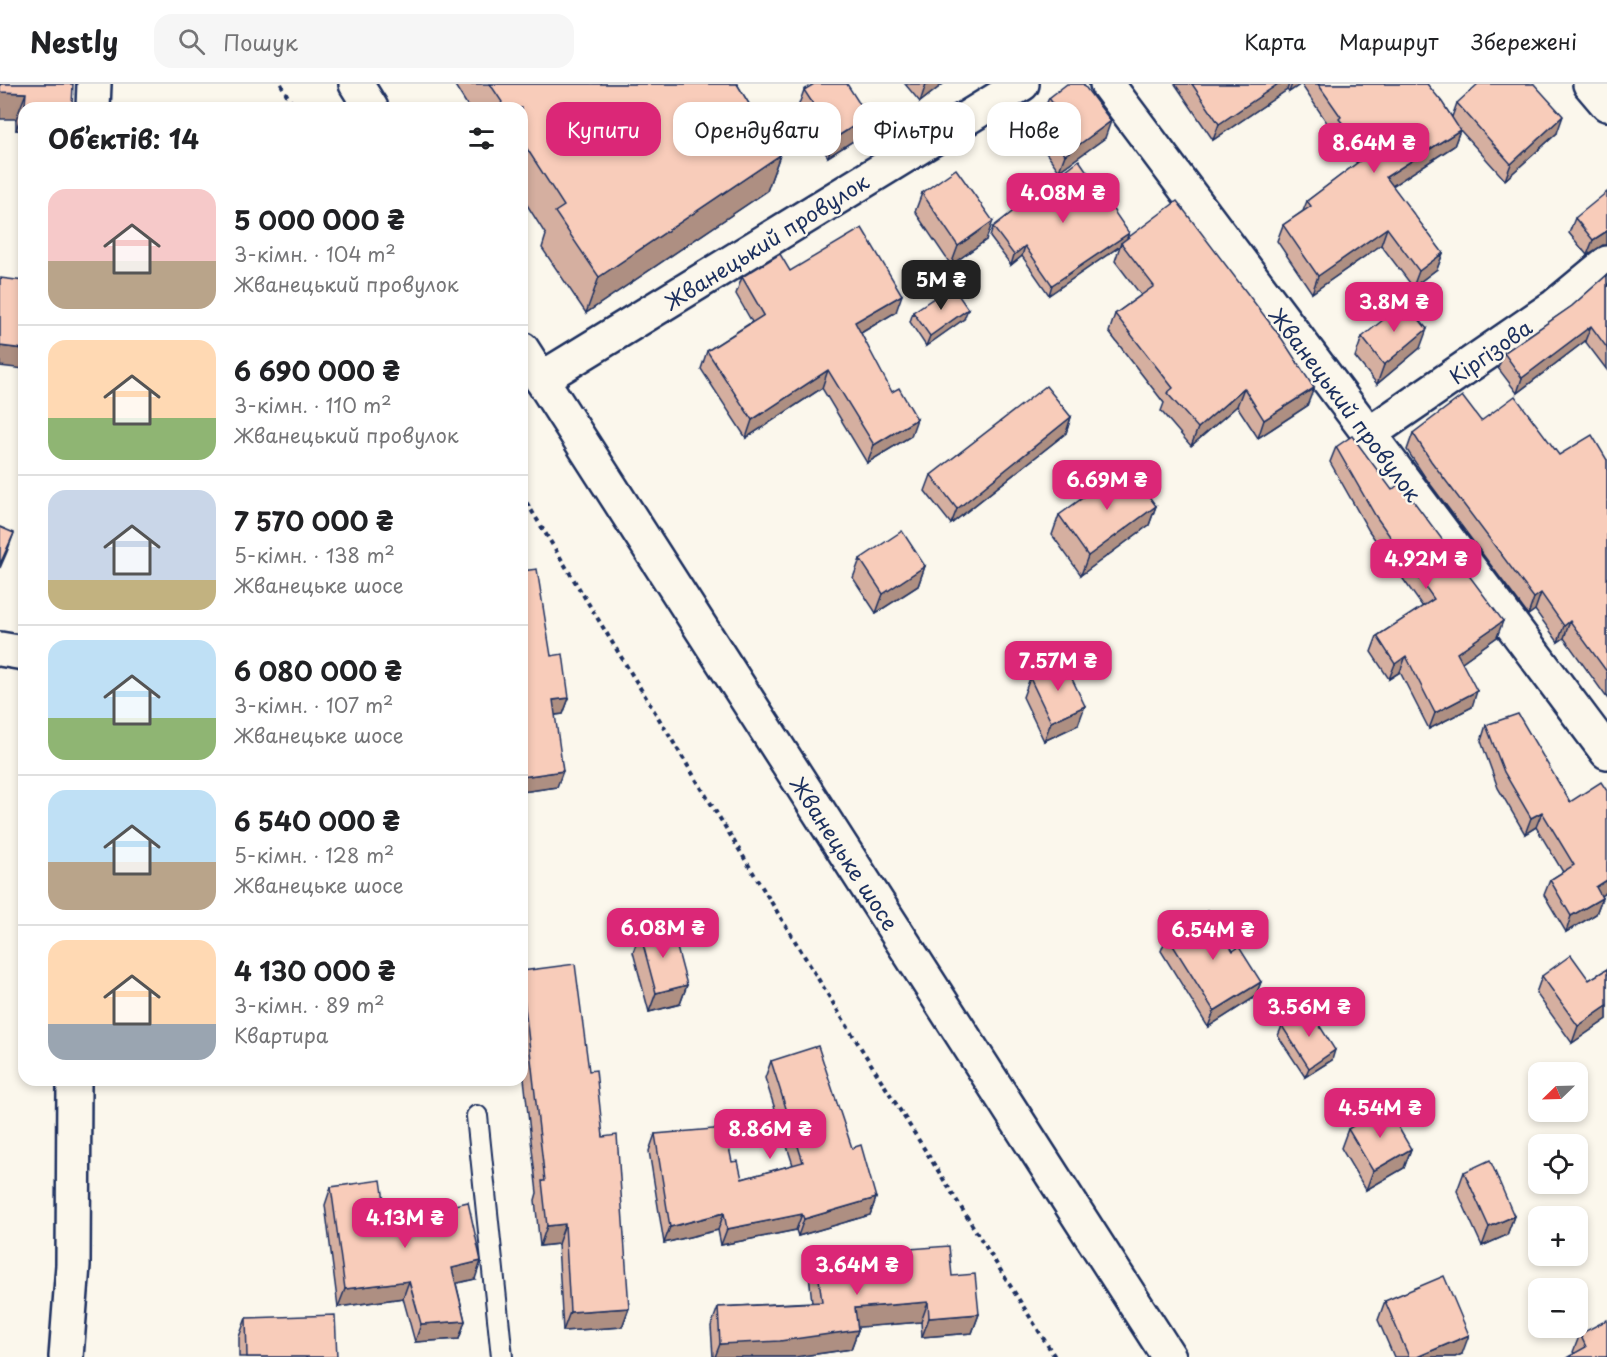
<!DOCTYPE html>
<html lang="uk">
<head>
<meta charset="utf-8">
<style>
  body { margin:0; font-family:"Playpen Sans",sans-serif; background:#f6f6f6; color:#202124; height:100vh; display:flex; flex-direction:column; font-size:22px; white-space:nowrap }
  * { box-sizing:border-box; margin:0 }
  p { font-size:20px; color:#757577 }
  .icon { flex:none; width:33px; height:33px; fill:none; stroke:currentColor; stroke-width:2; stroke-linecap:round; stroke-linejoin:round }
  .map { position:relative; flex:1; overflow:hidden }
  .details { position:absolute; left:18px; top:18px; width:510px; height:984px; display:flex; flex-direction:column; background:#fff; border-radius:18px; box-shadow:0 3px 9px #0003 }
  .details>* { flex:none }
  .hud { position:absolute; left:546px; top:18px; width:570px; height:54px; display:flex; gap:12px }
  .needle { width:39px; rotate:247deg }
  .fabs { position:absolute; left:1528px; top:978px; display:grid; gap:12px }
  .fabs a { display:grid; place-items:center; width:60px; height:60px; border-radius:12px; background:#fff; box-shadow:0 3px 9px #0003; font-size:30px }
  .price { position:absolute; translate:-50% -51px; padding:0 14px; border-radius:12px; background:#db2777; color:#fff; font-size:20px; line-height:39px; filter:drop-shadow(0 2px 3px #0008) }
  .price::after { content:''; position:absolute; left:50%; top:36px; width:18px; height:14px; margin-left:-9px; background:inherit; clip-path:polygon(0 0,100% 0,50% 100%) }
  .price.on { background:#222; color:#fff }
  ul { padding:0; list-style:none }
  li { display:flex; align-items:center; gap:18px; height:150px; padding:0 30px }
  li+li { border-top:2px solid #e0e0e0 }
  li span { display:grid; place-items:center; flex:none; width:168px; height:120px; border-radius:18px; color:#555 }
  li>.icon { margin-inline-start:auto }
  span .icon { width:72px; height:72px; fill:#fffc; stroke-width:1 }
  li b { font-size:26px }
  h2 { display:flex; justify-content:space-between; align-items:center; height:72px; padding:0 30px; font-size:26px }
  .pill { padding:0 21px; border-radius:18px; background:#fff; box-shadow:0 3px 9px #0003; font-size:21px; line-height:54px }
  .pill.on { background:#db2777; color:#fff }
  header { display:flex; align-items:center; gap:36px; box-sizing:border-box; height:84px; padding:0 30px; background:#fff; border-bottom:2px solid #e0e0e0 }
  header strong { font-size:28px }
  nav { display:flex; gap:33px; margin-inline-start:auto; font-size:21px }
  .search { width:420px; height:54px; background:#f6f6f6; display:flex; align-items:center; gap:15px; box-sizing:border-box; padding:0 21px; border-radius:18px; color:#757577; font-size:22px }
  .map>svg:first-child { display:block }
</style>
</head>
<body>
<header>
<strong>Nestly</strong>
<div class="search"><svg class="icon" aria-label="search" viewBox="0 0 24 24"><circle cx="10" cy="10" r="6"/><path d="M15 15l6 6"/></svg>Пошук</div>
<nav><a>Карта</a><a>Маршрут</a><a>Збережені</a></nav>
</header>
<div class="map">
<svg width="1607" height="1273" viewBox="0 0 1607 1273">
  <rect width="100%" height="100%" fill="#fbf7ec"/>
  <filter id="ink" filterUnits="userSpaceOnUse"><feTurbulence type="fractalNoise" baseFrequency=".0167" numOctaves="2"/><feDisplacementMap in="SourceGraphic" scale="12" xChannelSelector="R" yChannelSelector="G"/><feConvolveMatrix kernelMatrix="1 2 1 2 8 2 1 2 1" color-interpolation-filters="sRGB"/></filter>
  <g filter="url(#ink)">
    <g fill="none" stroke-linecap="round" stroke-linejoin="round">
      <defs>
        <polyline id="lane" points="477,1032 502,1273"/>
        <g id="street">
          <polyline points="1107,0 1607,668"/>
          <polyline points="1590,0 1607,20"/>
          <polyline points="541,295 1022,0"/>
          <polyline points="1369,350 1555,222 1607,179"/>
          <polyline points="0,565 24,569"/>
        </g>
        <g id="primary">
          <polyline points="356,0 371,24"/>
          <polyline points="93,24 94,0"/>
          <polyline points="522,265 1169,1273"/>
          <polyline points="66,1273 73,1181 74,996"/>
        </g>
      </defs>
      <use href="#lane" stroke="#1b2f5e" stroke-width="24"/>
      <use href="#street" stroke="#1b2f5e" stroke-width="38"/>
      <use href="#primary" stroke="#1b2f5e" stroke-width="38"/>
      <g stroke="#1b2f5e" stroke-width="4" stroke-dasharray="4.5 4.5" stroke-linecap="butt">
        <polyline points="281,0 294,24"/>
        <polyline points="522,411 844,937 1055,1273"/>
      </g>
      <use href="#lane" stroke="#fbf7ec" stroke-width="20"/>
      <use href="#street" stroke="#fbf7ec" stroke-width="33"/>
      <use href="#primary" stroke="#fbf7ec" stroke-width="33"/>
    </g>
    <g fill="#d5afa0" stroke="#1b2f5e" stroke-width="1.5">
      <polygon points="0,0 73,0 24,24 24,47 16,46 16,35"/>
      <polygon points="454,0 737,0 780,71 767,107 586,229 542,164 546,151 522,113 522,24 469,24"/>
      <polygon points="905,0 943,0 920,18"/>
      <polygon points="1175,0 1301,0 1289,8 1287,6 1213,56"/>
      <polygon points="1301,0 1427,0 1452,33 1457,19 1557,49 1505,96 1460,46 1454,62 1392,102 1443,169 1437,185 1413,203 1381,161 1312,209 1277,157 1283,141 1303,127 1307,117 1357,79 1333,51 1334,49"/>
      <polygon points="804,6 861,52 828,73 797,26"/>
      <polygon points="1049,14 1105,54 1059,87 1036,55 1042,38 1046,35 1042,30"/>
      <polygon points="922,109 986,156 951,181 915,128"/>
      <polygon points="1575,134 1603,161 1587,171 1569,149"/>
      <polygon points="993,143 1129,149 1126,155 1307,322 1258,354 1237,322 1191,362 1161,327 1164,319 1109,248 1115,230 1141,211 1115,177 1120,162 1049,211 1022,172 1011,181 990,153"/>
      <polygon points="790,187 896,228 861,249 911,352 867,379 822,304 746,354 701,285 707,267 752,238 736,210 742,193"/>
      <polygon points="1607,191 1607,286 1585,257 1517,309 1498,284 1504,269 1572,222"/>
      <polygon points="913,228 964,235 926,262 910,238"/>
      <polygon points="1362,253 1420,264 1377,300 1355,273"/>
      <polygon points="1071,333 1066,349 951,440 925,407 931,391"/>
      <polygon points="1481,337 1559,371 1607,376 1607,614 1564,554 1558,558 1535,526 1528,531 1425,393 1407,366 1413,349"/>
      <polygon points="1336,363 1497,553 1462,578 1472,623 1429,645 1400,588 1389,595 1371,568 1377,552 1423,523 1369,447 1330,378"/>
      <polygon points="1156,422 1149,441 1081,491 1052,451 1059,431"/>
      <polygon points="860,475 925,482 918,502 876,529 853,494"/>
      <polygon points="522,487 551,572 569,614 563,630 555,631 557,703 522,708"/>
      <polygon points="1030,594 1078,641 1044,657 1023,613"/>
      <polygon points="1486,641 1602,814 1596,830 1566,848 1544,811 1550,796 1563,788 1536,743 1525,750 1498,704 1481,657"/>
      <polygon points="640,849 687,901 680,920 649,928 633,868"/>
      <polygon points="1167,852 1233,867 1261,898 1255,913 1208,943 1161,867"/>
      <polygon points="1607,885 1607,935 1572,959 1536,909 1542,892 1589,896"/>
      <polygon points="522,887 589,987 603,1053 629,1224 622,1243 563,1247 558,1160 540,1162 535,1116 537,1109 522,977"/>
      <polygon points="1282,942 1332,976 1305,993 1278,952"/>
      <polygon points="771,977 852,1064 876,1114 870,1131 798,1152 796,1146 721,1161 718,1146 664,1159 649,1067 655,1050 732,1078 742,1095 793,1081 765,994"/>
      <polygon points="1348,1045 1411,1065 1404,1084 1366,1106 1341,1064"/>
      <polygon points="1464,1088 1514,1132 1507,1151 1482,1162 1457,1107"/>
      <polygon points="331,1103 387,1137 475,1195 456,1199 465,1237 459,1255 415,1258 403,1214 338,1223 325,1121"/>
      <polygon points="816,1172 952,1192 979,1230 972,1249 922,1253 921,1238 857,1243 858,1246 851,1265 795,1273 713,1273 711,1242 718,1223 812,1218 809,1191"/>
      <polygon points="1385,1217 1462,1270 1455,1273 1394,1273 1378,1236"/>
      <polygon points="246,1234 337,1273 239,1273 239,1253"/>
      <polygon points="1580,1250 1607,1273 1574,1269 1573,1268"/>
    </g>
    <g fill="#ae8f82" stroke="#1b2f5e" stroke-width="1.5">
      <polygon points="926,0 943,0 920,18"/>
      <polygon points="1278,0 1289,0 1287,6 1213,56 1219,40"/>
      <polygon points="1292,0 1301,0 1289,8"/>
      <polygon points="0,8 26,9 16,35 0,35"/>
      <polygon points="25,20 72,22 71,24 24,24 24,47 16,46"/>
      <polygon points="1563,32 1557,49 1505,96 1511,80"/>
      <polygon points="868,33 861,52 828,73 835,54"/>
      <polygon points="1111,37 1105,54 1059,87 1065,71"/>
      <polygon points="1460,46 1454,62 1380,110 1386,93"/>
      <polygon points="780,71 767,107 586,229 599,193"/>
      <polygon points="993,137 986,156 951,181 958,162"/>
      <polygon points="1387,144 1381,161 1312,209 1318,192"/>
      <polygon points="1607,147 1607,161 1603,161 1587,171 1593,156"/>
      <polygon points="1129,149 1125,159 1121,159 1120,162 1049,211 1052,201"/>
      <polygon points="1025,162 1022,172 1011,181 1014,171"/>
      <polygon points="1443,169 1437,185 1413,203 1419,187"/>
      <polygon points="902,211 896,228 849,256 855,238"/>
      <polygon points="968,225 964,235 926,262 930,252"/>
      <polygon points="1591,242 1585,257 1517,309 1522,294"/>
      <polygon points="1427,245 1420,264 1377,300 1384,281"/>
      <polygon points="0,262 24,265 24,285 0,282"/>
      <polygon points="828,286 822,304 746,354 752,336"/>
      <polygon points="1244,304 1237,322 1191,362 1198,344"/>
      <polygon points="1314,304 1307,322 1258,354 1264,336"/>
      <polygon points="1071,333 1066,349 951,440 957,425"/>
      <polygon points="917,335 911,352 867,379 874,361"/>
      <polygon points="1156,422 1149,441 1081,491 1088,472"/>
      <polygon points="14,449 7,468 0,484 0,480"/>
      <polygon points="925,482 918,502 876,529 883,510"/>
      <polygon points="1541,509 1535,526 1528,531 1534,514"/>
      <polygon points="1503,537 1497,553 1452,585 1457,569"/>
      <polygon points="1570,537 1564,554 1558,558 1564,542"/>
      <polygon points="1406,572 1400,588 1389,595 1395,580"/>
      <polygon points="1477,607 1472,623 1429,645 1435,629"/>
      <polygon points="569,614 563,630 547,632 553,616"/>
      <polygon points="1085,622 1078,641 1044,657 1051,638"/>
      <polygon points="563,687 557,703 522,708 522,693"/>
      <polygon points="1542,728 1536,743 1525,750 1531,734"/>
      <polygon points="1607,796 1607,808 1590,819 1596,803"/>
      <polygon points="1602,814 1596,830 1566,848 1571,832"/>
      <polygon points="1261,898 1255,913 1208,943 1214,927"/>
      <polygon points="687,901 680,920 649,928 656,909"/>
      <polygon points="1607,922 1607,935 1572,959 1578,942"/>
      <polygon points="1335,966 1332,976 1305,993 1309,984"/>
      <polygon points="1411,1065 1404,1084 1366,1106 1373,1087"/>
      <polygon points="876,1114 870,1131 798,1152 804,1135"/>
      <polygon points="724,1129 718,1146 664,1159 670,1143"/>
      <polygon points="802,1130 796,1146 721,1161 727,1145"/>
      <polygon points="1514,1132 1507,1151 1482,1162 1489,1143"/>
      <polygon points="565,1140 558,1160 540,1162 547,1142"/>
      <polygon points="481,1177 475,1195 445,1202 452,1184"/>
      <polygon points="409,1197 403,1214 338,1223 345,1205"/>
      <polygon points="928,1218 921,1238 848,1244 855,1224"/>
      <polygon points="629,1224 622,1243 563,1247 570,1228"/>
      <polygon points="979,1230 972,1249 922,1253 929,1234"/>
      <polygon points="465,1237 459,1255 415,1258 421,1240"/>
      <polygon points="858,1246 851,1265 795,1273 715,1273 720,1260"/>
      <polygon points="1469,1251 1462,1270 1455,1273 1417,1273"/>
    </g>
    <g fill="#f8ccba" stroke="#1b2f5e" stroke-width="1.5">
      <polygon points="0,0 73,0 72,22 25,20 26,9 0,8"/>
      <polygon points="490,0 737,0 780,71 599,193 555,128 564,122 522,57 522,24 499,24 502,18"/>
      <polygon points="814,0 847,0 868,33 835,54 804,6"/>
      <polygon points="1067,0 1083,0 1111,37 1065,71 1042,38 1058,27 1049,14"/>
      <polygon points="1192,0 1278,0 1219,40"/>
      <polygon points="1318,0 1427,0 1442,18 1460,46 1386,93 1443,169 1419,187 1387,144 1318,192 1283,141 1311,122 1307,117 1369,70 1339,35 1341,33"/>
      <polygon points="1478,0 1534,0 1563,32 1511,80 1457,19"/>
      <polygon points="1079,76 1129,149 1052,201 1025,162 1014,171 993,143"/>
      <polygon points="956,85 993,137 958,162 922,109"/>
      <polygon points="1607,108 1607,147 1593,156 1575,134"/>
      <polygon points="1177,117 1282,255 1314,304 1264,336 1244,304 1198,344 1167,309 1173,304 1115,230 1154,202 1121,159"/>
      <polygon points="862,144 902,211 855,238 892,308 899,304 917,335 874,361 828,286 752,336 707,267 764,231 742,193 780,170 790,187"/>
      <polygon points="1607,191 1607,264 1591,242 1522,294 1504,269 1572,222"/>
      <polygon points="0,194 24,197 24,265 0,262"/>
      <polygon points="952,202 968,225 930,252 913,228"/>
      <polygon points="1405,218 1427,245 1384,281 1362,253"/>
      <polygon points="1046,302 1071,333 957,425 931,391"/>
      <polygon points="1462,312 1481,337 1515,312 1559,371 1592,351 1607,376 1607,588 1570,537 1564,542 1541,509 1534,514 1431,377 1413,349"/>
      <polygon points="1352,352 1392,406 1400,399 1503,537 1457,569 1477,607 1435,629 1406,572 1395,580 1377,552 1434,515 1375,431 1336,363"/>
      <polygon points="1127,382 1156,422 1088,472 1059,431"/>
      <polygon points="0,443 14,449 0,480"/>
      <polygon points="902,447 925,482 883,510 860,475"/>
      <polygon points="537,485 551,572 563,570 569,614 553,616 563,687 522,693 522,653 527,653 522,617 522,487"/>
      <polygon points="1064,578 1085,622 1051,638 1030,594"/>
      <polygon points="1518,630 1570,718 1601,698 1607,707 1607,796 1596,803 1602,814 1571,832 1550,796 1574,781 1542,728 1531,734 1504,688 1486,641"/>
      <polygon points="1208,827 1233,867 1239,863 1261,898 1214,927 1167,852"/>
      <polygon points="671,841 687,901 656,909 640,849"/>
      <polygon points="1571,871 1589,896 1607,885 1607,922 1578,942 1542,892"/>
      <polygon points="575,880 589,987 596,986 603,1053 617,1051 629,1224 570,1228 565,1140 547,1142 542,1097 545,1097 522,897 522,887"/>
      <polygon points="1309,925 1335,966 1309,984 1282,942"/>
      <polygon points="818,962 852,1064 861,1061 876,1114 804,1135 802,1130 727,1145 724,1129 670,1143 655,1050 725,1044 732,1078 738,1077 742,1095 803,1078 771,977"/>
      <polygon points="1386,1022 1411,1065 1373,1087 1348,1045"/>
      <polygon points="1490,1076 1514,1132 1489,1143 1464,1088"/>
      <polygon points="381,1096 387,1137 468,1118 481,1177 452,1184 465,1237 421,1240 409,1197 345,1205 331,1103"/>
      <polygon points="949,1162 952,1192 975,1190 979,1230 929,1234 928,1218 855,1224 858,1246 780,1257 720,1260 718,1223 822,1218 816,1172"/>
      <polygon points="1444,1192 1469,1251 1417,1273 1409,1273 1385,1217"/>
      <polygon points="335,1231 337,1273 247,1273 246,1234"/>
      <polygon points="1607,1236 1607,1273 1568,1273 1586,1263 1580,1250"/>
    </g>
  </g>
  <g text-anchor="middle" dominant-baseline="central" stroke-width="4.5" stroke-linejoin="round" paint-order="stroke">
    <g font-size="21" fill="#1b2f5e" stroke="#fbf7ec">
      <text transform="translate(766 157) rotate(-32)">Жванецький провулок</text>
      <text transform="translate(1490 267) rotate(-35)">Кіргізова</text>
      <text transform="translate(1346 320) rotate(53)">Жванецький провулок</text>
      <text transform="translate(845 769) rotate(57)">Жванецьке шосе</text>
    </g>
  </g>
</svg>
<div class="fabs">
<a><svg class="needle" viewBox="-14 -14 28 28"><path d="M0-13l5 13h-10z" fill="#e53935"/><path d="M0 13l5-13h-10z" fill="#757577"/></svg></a>
<a><svg class="icon" aria-label="locate" viewBox="0 0 24 24"><circle cx="12" cy="12" r="6"/><path d="M12 2v4M12 18v4M2 12h4M18 12h4"/></svg></a>
<a>+</a>
<a>−</a>
</div>
<b class="price" style="left:1374px;top:90px">8.64M ₴</b>
<b class="price" style="left:1063px;top:140px">4.08M ₴</b>
<b class="price on" style="left:941px;top:227px">5M ₴</b>
<b class="price" style="left:1394px;top:249px">3.8M ₴</b>
<b class="price" style="left:1107px;top:427px">6.69M ₴</b>
<b class="price" style="left:1426px;top:506px">4.92M ₴</b>
<b class="price" style="left:1058px;top:608px">7.57M ₴</b>
<b class="price" style="left:663px;top:875px">6.08M ₴</b>
<b class="price" style="left:1213px;top:877px">6.54M ₴</b>
<b class="price" style="left:1309px;top:954px">3.56M ₴</b>
<b class="price" style="left:1380px;top:1055px">4.54M ₴</b>
<b class="price" style="left:770px;top:1076px">8.86M ₴</b>
<b class="price" style="left:405px;top:1165px">4.13M ₴</b>
<b class="price" style="left:857px;top:1212px">3.64M ₴</b>
<div class="hud">
<a class="pill on">Купити</a>
<a class="pill">Орендувати</a>
<a class="pill">Фільтри</a>
<a class="pill">Нове</a>
</div>
<section class="details">
<h2>Об’єктів: 14<svg class="icon" aria-label="filters" viewBox="0 0 24 24"><path d="M4 7h16M4 17h16"/><circle cx="9" cy="7" r="2"/><circle cx="15" cy="17" r="2"/></svg></h2>
<ul>
<li><span style="background:linear-gradient(#f6c9c9 60%,#b9a48a 0)"><svg class="icon" aria-label="home" viewBox="0 0 24 24"><path d="M3 11l9-7 9 7M6 9v11h12V9"/></svg></span><div><b>5 000 000 ₴</b><p>3-кімн. · 104 m²</p><p>Жванецький провулок</p></div></li>
<li><span style="background:linear-gradient(#ffd9b3 65%,#8fb573 0)"><svg class="icon" aria-label="home" viewBox="0 0 24 24"><path d="M3 11l9-7 9 7M6 9v11h12V9"/></svg></span><div><b>6 690 000 ₴</b><p>3-кімн. · 110 m²</p><p>Жванецький провулок</p></div></li>
<li><span style="background:linear-gradient(#c9d6e8 75%,#c2b280 0)"><svg class="icon" aria-label="home" viewBox="0 0 24 24"><path d="M3 11l9-7 9 7M6 9v11h12V9"/></svg></span><div><b>7 570 000 ₴</b><p>5-кімн. · 138 m²</p><p>Жванецьке шосе</p></div></li>
<li><span style="background:linear-gradient(#bfe0f5 65%,#8fb573 0)"><svg class="icon" aria-label="home" viewBox="0 0 24 24"><path d="M3 11l9-7 9 7M6 9v11h12V9"/></svg></span><div><b>6 080 000 ₴</b><p>3-кімн. · 107 m²</p><p>Жванецьке шосе</p></div></li>
<li><span style="background:linear-gradient(#bfe0f5 60%,#b9a48a 0)"><svg class="icon" aria-label="home" viewBox="0 0 24 24"><path d="M3 11l9-7 9 7M6 9v11h12V9"/></svg></span><div><b>6 540 000 ₴</b><p>5-кімн. · 128 m²</p><p>Жванецьке шосе</p></div></li>
<li><span style="background:linear-gradient(#ffd9b3 70%,#9aa5b1 0)"><svg class="icon" aria-label="home" viewBox="0 0 24 24"><path d="M3 11l9-7 9 7M6 9v11h12V9"/></svg></span><div><b>4 130 000 ₴</b><p>3-кімн. · 89 m²</p><p>Квартира</p></div></li>
</ul>
</section>
</div>
</body>
</html>
